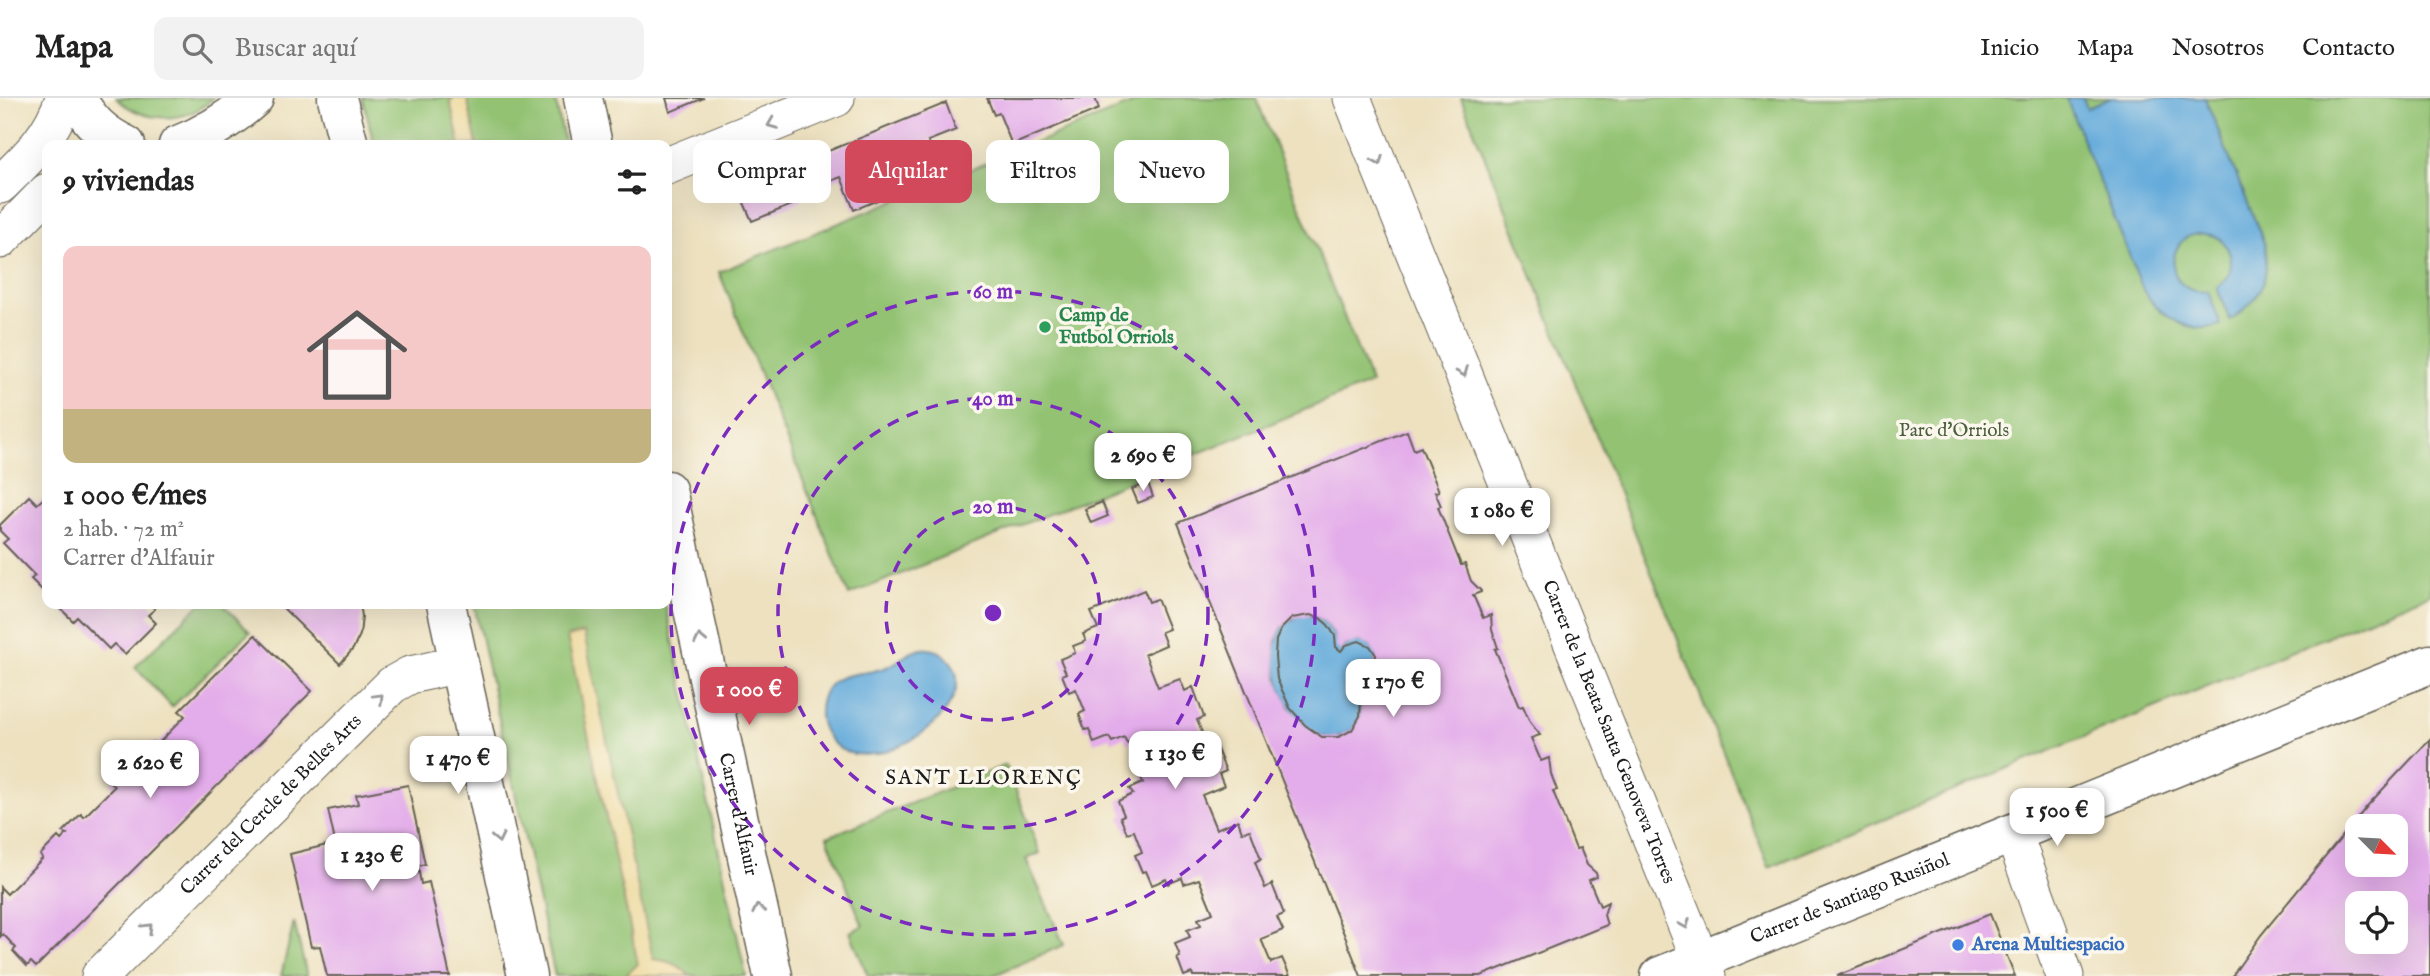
<!DOCTYPE html>
<html lang="es">
<head>
<meta charset="utf-8">
<style>
  body { margin:0; font-family:"IM FELL English",serif; background:#f2f2f2; color:#222; height:100vh; display:flex; flex-direction:column; font-size:26px; white-space:nowrap }
  * { box-sizing:border-box; margin:0 }
  p { font-size:23px; color:#767676 }
  .icon { flex:none; width:38px; height:38px; fill:none; stroke:currentColor; stroke-width:2; stroke-linecap:round; stroke-linejoin:round }
  .map { position:relative; flex:1; overflow:hidden }
  .drawer { position:absolute; left:42px; top:42px; width:630px; height:469px; display:flex; flex-direction:column; background:#fff; border-radius:14px; box-shadow:0 7px 28px #0002 }
  .drawer>* { flex:none }
  .top-card { position:absolute; left:693px; top:42px; width:665px; height:63px; display:flex; gap:14px }
  .needle { width:46px; rotate:114deg }
  .fabs { position:absolute; left:2345px; top:716px; display:grid; gap:14px }
  .fabs a { display:grid; place-items:center; width:63px; height:63px; border-radius:14px; background:#fff; box-shadow:0 7px 28px #0002; font-size:35px }
  .price { position:absolute; translate:-50% -60px; padding:0 16px; border-radius:14px; background:#fff; color:#222; font-size:23px; line-height:46px; filter:drop-shadow(0 2px 4px #0008) }
  .price::after { content:''; position:absolute; left:50%; top:42px; width:21px; height:16px; margin-left:-10px; background:inherit; clip-path:polygon(0 0,100% 0,50% 100%) }
  .price.on { background:#d1495b; color:#fff }
  ul { padding:0; list-style:none }
  li { display:grid; align-content:center; gap:14px; height:371px; padding:0 21px }
  li+li { border-top:2px solid #e0e0e0 }
  li span { display:grid; place-items:center; height:217px; border-radius:14px; color:#555 }
  li>.icon { margin-inline-start:auto }
  span .icon { width:126px; height:126px; fill:#fffc; stroke-width:1 }
  li b { font-size:30px }
  h2 { display:flex; justify-content:space-between; align-items:center; height:84px; padding:0 21px; font-size:30px }
  .tag { padding:0 24px; border-radius:14px; background:#fff; box-shadow:0 7px 28px #0002; font-size:24px; line-height:63px }
  .tag.on { background:#d1495b; color:#fff }
  header { display:flex; align-items:center; gap:42px; box-sizing:border-box; height:98px; padding:0 35px; background:#fff; border-bottom:2px solid #e0e0e0 }
  header strong { font-size:33px }
  nav { display:flex; gap:38px; margin-inline-start:auto; font-size:24px }
  .search { width:490px; height:63px; background:#f2f2f2; display:flex; align-items:center; gap:18px; box-sizing:border-box; padding:0 24px; border-radius:14px; color:#767676; font-size:26px }
  .map>svg:first-child { display:block }
</style>
</head>
<body>
<header>
<strong>Mapa</strong>
<div class="search"><svg class="icon" aria-label="search" viewBox="0 0 24 24"><circle cx="10" cy="10" r="6"/><path d="M15 15l6 6"/></svg>Buscar aquí</div>
<nav><a>Inicio</a><a>Mapa</a><a>Nosotros</a><a>Contacto</a></nav>
</header>
<div class="map">
<svg width="2430" height="878" viewBox="0 0 2430 878">
  <rect width="100%" height="100%" fill="#fbf7ec"/>
  <filter id="ink" filterUnits="userSpaceOnUse"><feTurbulence type="fractalNoise" baseFrequency=".0143" numOctaves="2"/><feDisplacementMap in="SourceGraphic" scale="14" xChannelSelector="R" yChannelSelector="G"/><feConvolveMatrix kernelMatrix="1 2 1 2 8 2 1 2 1" color-interpolation-filters="sRGB"/></filter>
  <filter id="wash" filterUnits="userSpaceOnUse"><feTurbulence type="fractalNoise" baseFrequency=".00686" numOctaves="4" result="noise"/><feDisplacementMap in="SourceGraphic" scale="28" xChannelSelector="R" yChannelSelector="G"/><feGaussianBlur stdDeviation="1.57" result="paint"/><feColorMatrix in="noise" values="0 0 0 0 0 0 0 0 0 0 0 0 0 0 0 0 0 1.4 0 .05"/><feComposite in="paint" operator="in"/></filter>
  <g filter="url(#wash)">
    <rect width="100%" height="100%" fill="#ede1c0"/>
    <g fill="#92c272" stroke="#576f47" stroke-width="2">
      <path d="M116 0H213C186 27 143 25 116 0Z"/>
      <polygon points="363,0 555,0 565,47 374,47"/>
      <polygon points="1146,0 1256,0 1371,285 849,497 719,174"/>
      <polygon points="1461,0 2430,0 2430,496 1769,769"/>
      <polygon points="200,506 223,506 250,534 172,609 135,569"/>
      <polygon points="474,506 665,506 746,878 555,878"/>
      <polygon points="1006,667 1040,755 1026,761 1064,847 992,878 868,878 850,834 863,828 827,739"/>
      <polygon points="294,824 307,878 281,878"/>
    </g>
    <g fill="#eeda9e" stroke="#857b5d" stroke-width="2">
      <polygon points="453,0 467,0 477,47 460,47 450,3"/>
      <path d="M584 535 653 861C669 863 679 866 690 878H625L638 866 567 539Z"/>
    </g>
    <g fill="#65abdb" stroke="#40647c" stroke-width="2">
      <path d="M2066 0H2083L2087 10 2111 0H2205L2265 147C2269 185 2262 201 2230 222L2217 190C2235 176 2235 158 2221 141 2166 114 2155 200 2208 193L2221 227C2189 237 2163 220 2144 194Z"/>
      <path d="M1302 517C1327 517 1332 533 1341 552 1353 539 1369 541 1376 557L1374 573 1365 580 1353 581 1350 585C1371 608 1359 643 1326 639 1294 635 1272 580 1275 552 1277 535 1284 522 1302 517Z"/>
      <path d="M922 551C933 550 943 554 950 563 986 608 875 685 834 646 825 637 819 625 820 612 824 567 862 581 889 568 901 562 908 553 922 551Z"/>
    </g>
    <g id="blocks">
      <g fill="#e3acea" fill-rule="evenodd">
        <polygon points="666,0 704,0 670,14"/>
        <polygon points="987,0 1095,0 1099,11 1012,47 999,15 994,17"/>
        <polygon points="946,5 956,32 928,43 943,75 854,112 841,79 799,95 802,103 752,123 741,98 792,77 789,69"/>
        <path d="M1407 333 1414 352 1421 349 1439 393 1435 394 1441 408 1438 409 1461 467 1465 466 1471 483 1481 493V494L1473 497 1483 520 1491 517 1492 532 1498 550 1495 551 1519 609 1523 608 1530 624 1540 637 1531 640 1541 663 1549 660 1551 676 1557 692 1553 693 1576 751 1580 750 1587 767 1596 775 1597 779 1589 782 1600 808 1608 804 1604 817 1607 827 1481 878H1361L1178 425ZM1310 517 1320 520 1328 527 1335 538 1336 549 1341 553 1346 547 1359 543 1370 548 1376 557 1374 573 1365 580 1353 581 1350 586 1361 603 1360 618 1352 632 1339 639H1322L1305 627 1290 610 1277 581 1275 558 1276 542 1281 531 1292 520Z"/>
        <polygon points="1148,385 1153,399 1138,405 1132,391"/>
        <polygon points="29,398 37,406 44,400 47,403 47,497 31,481 35,478 3,445 8,441 0,433 0,427"/>
        <polygon points="1102,404 1108,418 1091,425 1085,411"/>
        <polygon points="1144,492 1149,504 1157,501 1169,531 1161,534 1166,547 1145,556 1147,561 1158,589 1180,581 1185,593 1193,589 1204,619 1197,622 1207,647 1214,644 1226,673 1219,676 1224,688 1202,697 1216,731 1238,722 1242,734 1250,732 1261,761 1255,764 1265,790 1272,786 1284,816 1277,819 1283,832 1261,841 1271,865 1282,860 1290,878 1193,878 1192,875 1184,878 1177,859 1180,858 1175,845 1190,839 1187,832 1201,827 1198,821 1213,815 1199,781 1184,786 1182,780 1168,786 1166,781 1152,787 1146,773 1142,774 1135,757 1142,754 1134,733 1127,735 1120,719 1124,717 1118,703 1133,696 1129,691 1143,685 1141,679 1155,673 1141,639 1127,645 1124,639 1112,644 1109,639 1094,645 1089,631 1085,632 1079,616 1085,613 1076,591 1069,594 1062,577 1066,575 1060,561 1075,555 1073,548 1086,543 1083,536 1098,530 1091,514"/>
        <polygon points="56,506 150,506 155,511 148,517 156,525 125,556 114,546 109,551 77,519 73,523"/>
        <polygon points="279,506 360,506 362,518 360,537 353,551 340,566"/>
        <polygon points="255,537 312,593 36,869 31,864 27,868 13,853 16,850 3,836 0,839 0,789 7,796 43,760 40,757 58,739 61,742 67,736 63,734 81,716 84,719 114,689 111,685 129,668 132,671 137,665 134,662 153,644 156,648 185,618 179,613"/>
        <path d="M2430 641V878H2232L2261 837 2369 706ZM2357 728H2396V766H2357ZM2357 805H2396V844H2357Z"/>
        <polygon points="408,687 425,766 418,768 421,786 429,784 450,878 327,878 320,848 311,849 290,756 327,747 328,749 336,748 328,712 358,706 356,697"/>
        <polygon points="1990,816 2015,878 1837,878"/>
      </g>
    </g>
  </g>
  <g filter="url(#ink)">
    <use href="#blocks" fill-opacity="0" stroke="#656155" stroke-width="2"/>
    <g fill="none" stroke-linecap="round" stroke-linejoin="round">
      <defs>
        <g id="street">
          <path id="s1" d="M1352 0 1707 878"/>
          <polyline points="667,68 836,0"/>
          <path d="M0 87C29 59 51 39 64 0"/>
          <polyline points="0,142 47,94"/>
          <polyline points="2013,735 2065,878"/>
          <path id="s2" d="M100 878 392 587 410 577 460 566"/>
        </g>
        <g id="secondary">
          <path d="M77 0C89 23 103 36 126 47"/>
          <polyline points="337,0 349,47"/>
          <polyline points="583,0 593,47"/>
          <path d="M178 47C206 36 231 21 254 0"/>
          <path id="s3" d="M667 392 773 878"/>
          <polyline points="446,506 527,878"/>
          <path id="s4" d="M1660 878 2430 566"/>
        </g>
      </defs>
      <use href="#street" stroke="#656155" stroke-width="39"/>
      <use href="#secondary" stroke="#656155" stroke-width="41"/>
      <use href="#street" stroke="#fff" stroke-width="37"/>
      <use href="#secondary" stroke="#fff" stroke-width="38"/>
    </g>
    <defs><path id="oneway-chevron" d="M-2-3.5L2.5 0L-2 3.5" fill="none" stroke-width="1.6" stroke-linecap="round" stroke-linejoin="round" transform="scale(1.75)"/></defs>
    <g stroke="#999">
      <use href="#oneway-chevron" transform="translate(772 26) rotate(158)"/>
      <use href="#oneway-chevron" transform="translate(1378 63) rotate(68)"/>
      <use href="#oneway-chevron" transform="translate(1463 274) rotate(68)"/>
      <use href="#oneway-chevron" transform="translate(700 541) rotate(-102)"/>
      <use href="#oneway-chevron" transform="translate(379 600) rotate(-45)"/>
      <use href="#oneway-chevron" transform="translate(498 740) rotate(78)"/>
      <use href="#oneway-chevron" transform="translate(758 811) rotate(-102)"/>
      <use href="#oneway-chevron" transform="translate(1685 826) rotate(67)"/>
      <use href="#oneway-chevron" transform="translate(148 830) rotate(-45)"/>
    </g>
  </g>
  <g fill="none" stroke="#7b2cbf" stroke-width="3.5" stroke-dasharray="12 9">
    <circle cx="993" cy="515" r="107"/>
    <circle cx="993" cy="515" r="215"/>
    <circle cx="993" cy="515" r="322"/>
  </g>
  <circle fill="#2e9e5b" stroke="#fbf7ec" stroke-width="2.5" cx="1045" cy="229" r="7"/>
  <circle fill="#3f7fe0" stroke="#fbf7ec" stroke-width="2.5" cx="1958" cy="847" r="7"/>
  <g text-anchor="middle" dominant-baseline="central" stroke-width="7" stroke-linejoin="round" paint-order="stroke">
    <g font-size="19" font-weight="bold" fill="#27864d" stroke="#fbf7ec" text-anchor="start">
      <text x="1059" y="218">Camp de<tspan x="1059" dy="22">Futbol Orriols</tspan></text>
    </g>
    <g font-size="19" fill="#4b5e3e" stroke="#fbf7ec">
      <text x="1954" y="333">Parc d'Orriols</text>
    </g>
    <g font-size="19" fill="#1c1c1c" stroke="#fbf7ec">
      <text stroke="none"><textPath href="#s1" startOffset="684">Carrer de la Beata Santa Genoveva Torres</textPath></text>
      <text stroke="none"><textPath href="#s2" startOffset="242">Carrer del Cercle de Belles Arts</textPath></text>
      <text stroke="none"><textPath href="#s3" startOffset="332">Carrer d'Alfauir</textPath></text>
      <text stroke="none"><textPath href="#s4" startOffset="205">Carrer de Santiago Rusiñol</textPath></text>
    </g>
    <g font-size="19" font-weight="bold" fill="#366cbe" stroke="#fbf7ec" text-anchor="start">
      <text x="1972" y="847">Arena Multiespacio</text>
    </g>
    <g font-size="21" letter-spacing="2" fill="#1c1c1c" stroke="#fbf7ec">
      <text x="984" y="680">SANT LLORENÇ</text>
    </g>
  </g>
  <circle cx="993" cy="515" r="10" fill="#7b2cbf" stroke="#fbf7ec" stroke-width="3.5"/>
  <g font-size="21" text-anchor="middle" font-weight="bold" fill="#7b2cbf" stroke="#fbf7ec" stroke-width="7" stroke-linejoin="round" paint-order="stroke">
    <text x="993" y="200">60 m</text>
    <text x="993" y="307">40 m</text>
    <text x="993" y="415">20 m</text>
  </g>
</svg>
<div class="fabs">
<a><svg class="needle" viewBox="-14 -14 28 28"><path d="M0-13l5 13h-10z" fill="#e53935"/><path d="M0 13l5-13h-10z" fill="#767676"/></svg></a>
<a><svg class="icon" aria-label="locate" viewBox="0 0 24 24"><circle cx="12" cy="12" r="6"/><path d="M12 2v4M12 18v4M2 12h4M18 12h4"/></svg></a>
</div>
<b class="price" style="left:1143px;top:395px">2 690 €</b>
<b class="price" style="left:1502px;top:450px">1 080 €</b>
<b class="price" style="left:1393px;top:621px">1 170 €</b>
<b class="price on" style="left:749px;top:629px">1 000 €</b>
<b class="price" style="left:1175px;top:693px">1 130 €</b>
<b class="price" style="left:458px;top:698px">1 470 €</b>
<b class="price" style="left:150px;top:702px">2 620 €</b>
<b class="price" style="left:2057px;top:750px">1 500 €</b>
<b class="price" style="left:372px;top:795px">1 230 €</b>
<div class="top-card">
<a class="tag">Comprar</a>
<a class="tag on">Alquilar</a>
<a class="tag">Filtros</a>
<a class="tag">Nuevo</a>
</div>
<section class="drawer">
<h2>9 viviendas<svg class="icon" aria-label="filters" viewBox="0 0 24 24"><path d="M4 7h16M4 17h16"/><circle cx="9" cy="7" r="2"/><circle cx="15" cy="17" r="2"/></svg></h2>
<ul>
<li><span style="background:linear-gradient(#f6c9c9 75%,#c2b280 0)"><svg class="icon" aria-label="home" viewBox="0 0 24 24"><path d="M3 11l9-7 9 7M6 9v11h12V9"/></svg></span><div><b>1 000 €/mes</b><p>2 hab. · 72 m²</p><p>Carrer d'Alfauir</p></div></li>
</ul>
</section>
</div>
</body>
</html>
